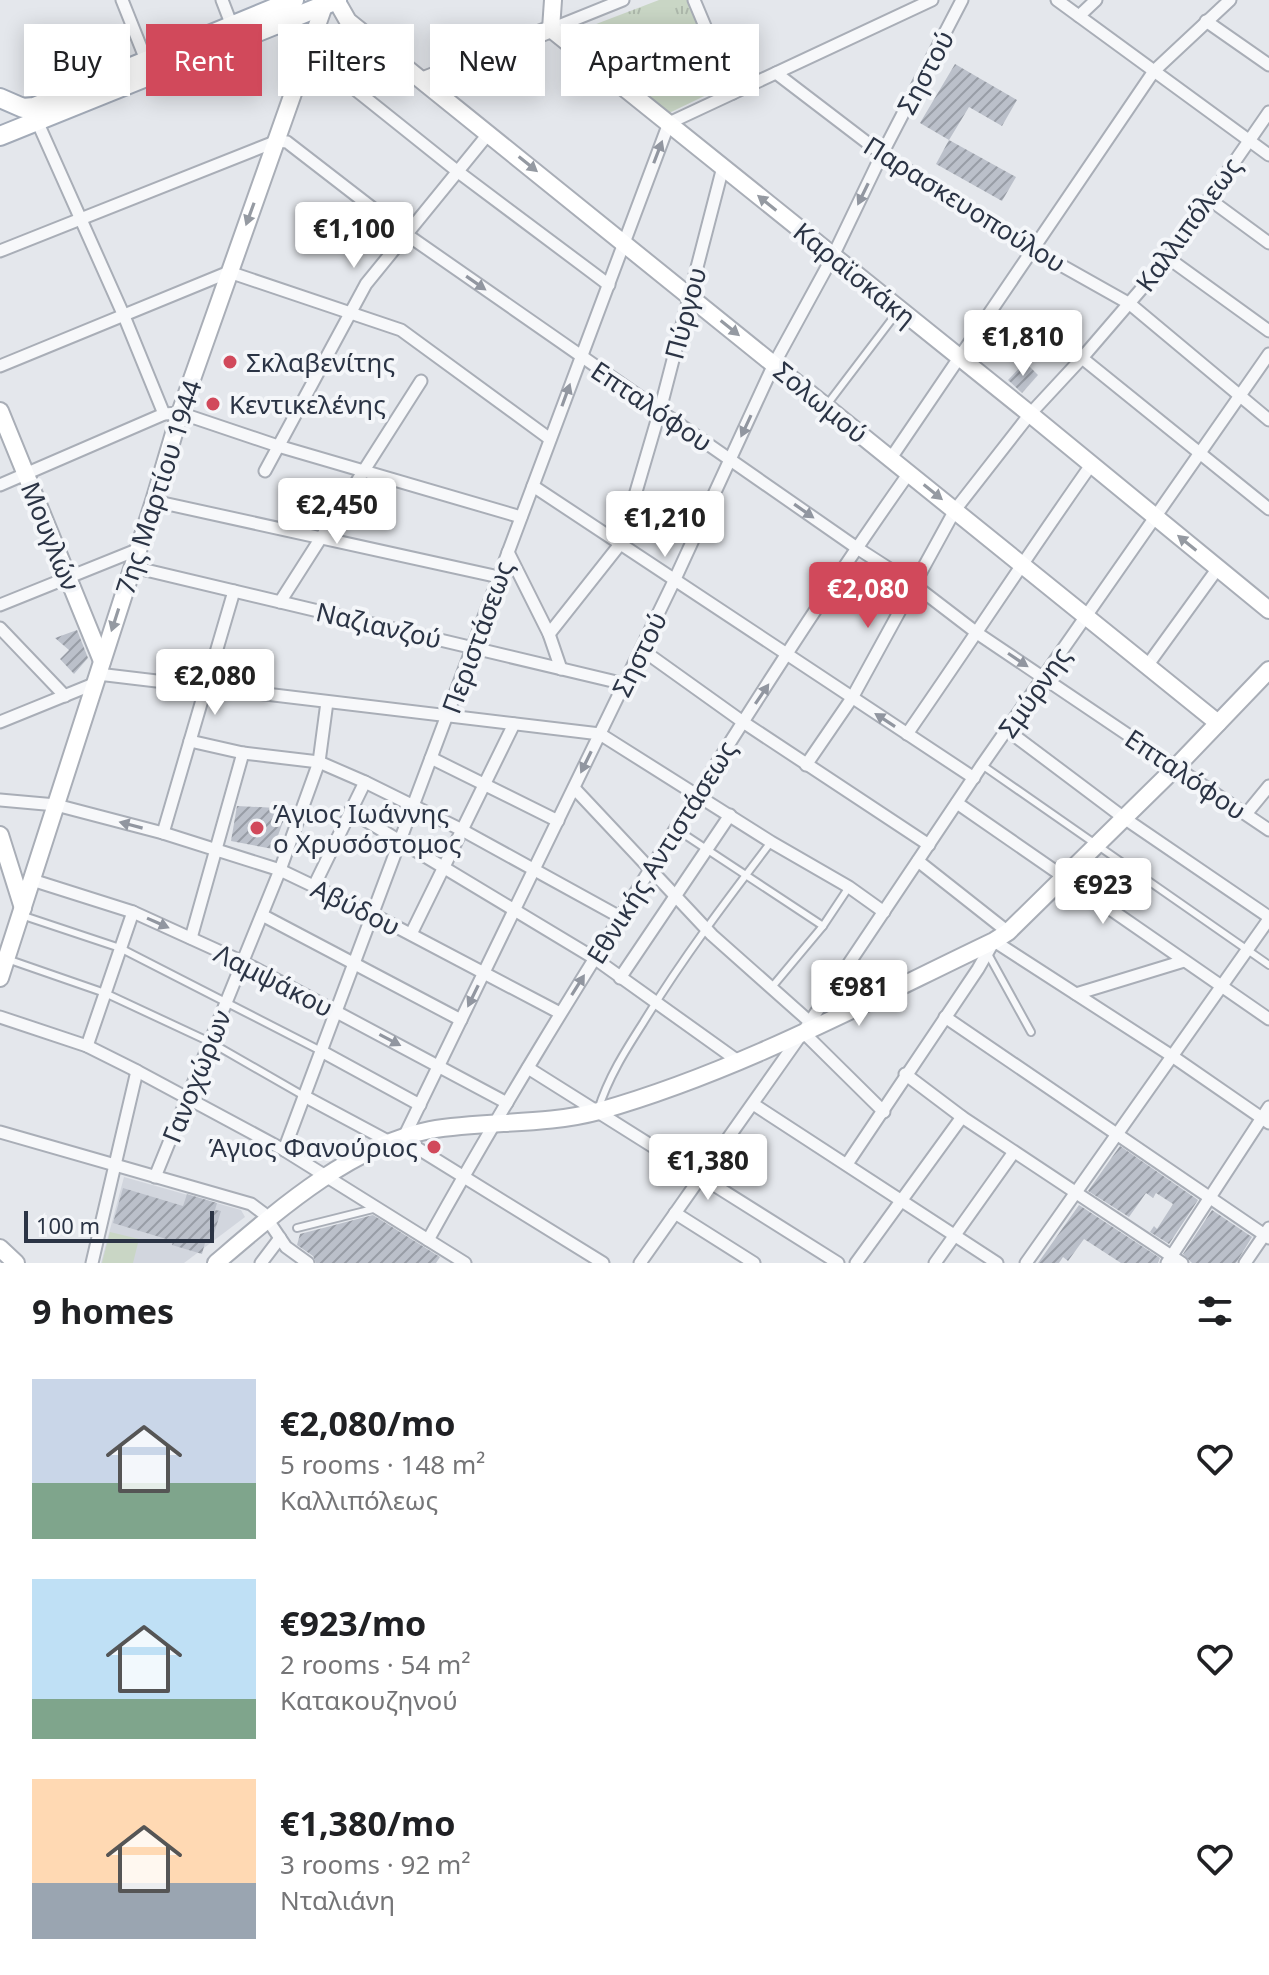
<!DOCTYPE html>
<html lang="en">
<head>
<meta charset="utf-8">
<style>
  body { margin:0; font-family:"Noto Sans",sans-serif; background:#f2f2f2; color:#202124; height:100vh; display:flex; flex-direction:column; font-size:30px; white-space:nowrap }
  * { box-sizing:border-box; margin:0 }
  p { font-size:26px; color:#757577 }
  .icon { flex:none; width:44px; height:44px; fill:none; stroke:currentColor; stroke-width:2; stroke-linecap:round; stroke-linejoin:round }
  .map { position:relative; height:1263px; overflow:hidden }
  .side { display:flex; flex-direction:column; background:#fff; flex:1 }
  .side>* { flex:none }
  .guide { position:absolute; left:24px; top:24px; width:800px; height:72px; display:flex; gap:16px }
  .scale { position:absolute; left:24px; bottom:20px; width:190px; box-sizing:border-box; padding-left:8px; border:4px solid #2b3445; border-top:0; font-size:22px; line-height:28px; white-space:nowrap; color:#2b3445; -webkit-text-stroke:6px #f4f6f9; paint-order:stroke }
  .price { position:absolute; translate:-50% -68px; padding:0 18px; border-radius:8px; background:#fff; color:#222; font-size:26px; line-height:52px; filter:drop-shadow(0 2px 4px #0008) }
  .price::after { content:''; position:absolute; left:50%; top:48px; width:24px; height:18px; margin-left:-12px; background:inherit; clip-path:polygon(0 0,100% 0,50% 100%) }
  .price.active { background:#d1495b; color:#fff }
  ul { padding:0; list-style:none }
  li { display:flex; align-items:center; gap:24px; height:200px; padding:0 32px }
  li span { display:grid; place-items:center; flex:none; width:224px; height:160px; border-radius:0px; color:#555 }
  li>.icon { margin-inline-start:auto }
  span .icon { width:96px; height:96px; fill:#fffc; stroke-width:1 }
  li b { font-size:34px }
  h2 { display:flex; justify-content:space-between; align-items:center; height:96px; padding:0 32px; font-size:34px }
  .chip { padding:0 28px; border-radius:0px; background:#fff; box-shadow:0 4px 20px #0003; font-size:28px; line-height:72px }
  .chip.active { background:#d1495b; color:#fff }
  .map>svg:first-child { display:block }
</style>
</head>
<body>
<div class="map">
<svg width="1269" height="1263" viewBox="0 0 1269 1263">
  <defs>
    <pattern id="grass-tufts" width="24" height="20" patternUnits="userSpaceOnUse" patternTransform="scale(2)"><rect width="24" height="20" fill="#c9d6c5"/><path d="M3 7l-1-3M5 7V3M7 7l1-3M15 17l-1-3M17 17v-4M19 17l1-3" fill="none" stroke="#adb8ab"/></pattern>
    <pattern id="building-hatch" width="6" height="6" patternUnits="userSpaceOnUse" patternTransform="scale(2)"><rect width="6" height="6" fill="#bbc0ca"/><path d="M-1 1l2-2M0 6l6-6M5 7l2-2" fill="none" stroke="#989da6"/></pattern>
  </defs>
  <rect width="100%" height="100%" fill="#e4e7ec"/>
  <polygon fill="#d2d6de" points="124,1177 241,1210 245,1217 184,1263 101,1263"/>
  <polygon fill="url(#grass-tufts)" points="659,0 688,0 723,87 667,114 570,34"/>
  <polygon fill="#c9d6c5" points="110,1232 139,1239 133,1263 102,1263"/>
  <g fill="url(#building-hatch)">
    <polygon points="648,25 691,26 691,39 696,44 696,50 691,53 690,67 647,66 647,61 639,61 640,32 648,32"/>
    <polygon points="955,64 1017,100 1002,126 969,107 949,140 920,123"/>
    <polygon points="949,140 1016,177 1002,201 936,164"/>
    <polygon points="1025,362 1038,375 1022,393 1008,380"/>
    <polygon points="77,630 88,658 74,674 60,659 69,650 55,638"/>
    <polygon points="237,806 277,808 283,822 273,849 231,841"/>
    <polygon points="1120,1146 1198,1200 1169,1244 1150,1232 1154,1226 1157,1229 1173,1204 1156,1193 1153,1198 1146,1193 1129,1217 1088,1191"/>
    <polygon points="123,1188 183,1206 187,1194 217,1203 215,1210 221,1211 212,1240 206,1239 202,1254 172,1245 173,1241 113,1223"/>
    <polygon points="1079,1205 1160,1258 1158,1263 1121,1263 1084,1239 1068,1261 1063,1257 1059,1263 1038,1263"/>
    <polygon points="1212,1210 1252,1237 1236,1263 1192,1263 1183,1254"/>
    <polygon points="373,1215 440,1257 436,1263 316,1263 313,1256 297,1245 300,1234"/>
  </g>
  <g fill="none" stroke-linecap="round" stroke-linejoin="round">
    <defs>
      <g id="lane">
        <polyline points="826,406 899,310"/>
        <polyline points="982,765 1269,965"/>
        <polyline points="676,829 823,926"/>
        <polyline points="21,915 120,948 321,1051"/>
        <polyline points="988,954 1031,1032"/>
        <polyline points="7,959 105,993 210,1042 304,1096"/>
        <polyline points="772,987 823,926 849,887"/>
        <path d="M598 1110C608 1078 625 1051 643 1023 682 959 726 901 771 842"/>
        <polyline points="297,1228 377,1208"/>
      </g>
      <g id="street">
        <polyline points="122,0 146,60"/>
        <polyline points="222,0 232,26"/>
        <polyline points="694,0 733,93"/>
        <polyline points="1057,0 1269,155"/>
        <polyline points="1079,16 1096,0"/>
        <polyline points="1206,21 1269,65"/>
        <polyline points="551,29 623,0"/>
        <polyline points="307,51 457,171 609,285"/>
        <polyline points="776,73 882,154 1034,250 1130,304 1269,420"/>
        <polyline points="37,121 124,316 164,414"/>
        <polyline points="1209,199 1269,243"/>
        <polyline points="0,251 277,141 287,142 406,234 857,548 913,584 977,633 1269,830"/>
        <polyline points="1168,258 1269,331"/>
        <polyline points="1082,358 1269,509"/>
        <polyline points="0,366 229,272 401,330 550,439"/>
        <polyline points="891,458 1154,71 1230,0"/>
        <polyline points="265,471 366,284 489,133"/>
        <polyline points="0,485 164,414 180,413 278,446 521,517"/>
        <polyline points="533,486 974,778"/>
        <polyline points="154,501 499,577"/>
        <polyline points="508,552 549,634 561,669"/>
        <polyline points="133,567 625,684"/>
        <polyline points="280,602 421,381"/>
        <polyline points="0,605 139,549"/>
        <polyline points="0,628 65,696"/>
        <polyline points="549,634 621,543 660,410 723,167"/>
        <polyline points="641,649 743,722 929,845"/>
        <polyline points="1147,666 1218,568"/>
        <polyline points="98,674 600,734 771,842 849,887 884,912"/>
        <polyline points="0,722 96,683"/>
        <polyline points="1007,730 1124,818 1269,917"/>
        <path d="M907 734C969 645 1028 554 1091 465"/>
        <polyline points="190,741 243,753 319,762 365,782 462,830 620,917"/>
        <polyline points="431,758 558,821"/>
        <polyline points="806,765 852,698 955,510 1030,414 1082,358 1168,258 1269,112"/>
        <polyline points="574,788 712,935 810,1022"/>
        <polyline points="0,800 56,805 163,833 280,870 372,914 560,1013"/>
        <polyline points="957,803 1269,1019"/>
        <polyline points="350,811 594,958 738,1061"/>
        <polyline points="1246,814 1269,786"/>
        <polyline points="163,833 234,591"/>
        <polyline points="918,861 1008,932"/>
        <polyline points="32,880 133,912 243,962 507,1103"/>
        <polyline points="314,886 365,782"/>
        <polyline points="262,915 461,1020"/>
        <polyline points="411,934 514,724"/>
        <polyline points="191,938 243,753"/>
        <polyline points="620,978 730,815"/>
        <polyline points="1076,994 1184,961"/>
        <polyline points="0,1017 87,1046 137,1071 284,1150 465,1263"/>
        <polyline points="945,1017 1269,1238"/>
        <polyline points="803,1032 884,1112"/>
        <polyline points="87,1046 133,912"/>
        <polyline points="321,1051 420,1105"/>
        <polyline points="528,1068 838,1263"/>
        <polyline points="905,1074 962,1117 1182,1263"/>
        <polyline points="304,1096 388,1141"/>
        <polyline points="753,1104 997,1263"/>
        <polyline points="0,1132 251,1204 263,1213 286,1247 308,1263"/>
        <polyline points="404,1137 675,579 774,364 833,256 882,154 962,0"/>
        <polyline points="401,1138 603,1263"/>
        <polyline points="284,1150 669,123 932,0"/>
        <polyline points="847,1164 978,969 994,941 1172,1056 1269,1123"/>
        <polyline points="155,1177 280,870 319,762 327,702"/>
        <polyline points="675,1213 754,1263"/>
        <path d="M428 1240C501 1108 581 980 661 852 741 724 822 596 909 473"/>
        <polyline points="92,1263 137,1071"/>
        <polyline points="261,1263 280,1238"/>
        <polyline points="640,1263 803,1032 982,765 1269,354"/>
        <polyline points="856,1263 962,1117"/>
        <polyline points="935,1263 1014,1152"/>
        <polyline points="1026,1263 1269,919"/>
        <polyline points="1167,1263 1269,1107"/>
        <polyline points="1245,1263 1269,1228"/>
      </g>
      <g id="secondary">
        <polyline points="336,0 348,21 1218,723"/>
        <path d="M276 25C292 27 303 30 309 46"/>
        <polyline points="551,29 1030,414 1269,610"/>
        <polyline points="551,29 553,0"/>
        <polyline points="424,80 551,29"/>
        <polyline points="0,411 102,661"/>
        <polyline points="0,835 23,908"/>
        <polyline points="0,978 154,501 180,413 326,0"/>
        <polyline points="0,1248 16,1263"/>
        <path d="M216 1263C277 1211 350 1146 430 1130 486 1120 544 1126 599 1111 737 1072 866 1002 994 941L1008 932 1176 767 1269 670"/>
      </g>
      <g id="primary">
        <polyline points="0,98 23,108 34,107 294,0"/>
        <polyline points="0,136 337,0"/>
      </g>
    </defs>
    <use href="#lane" stroke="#a9aeb7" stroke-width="10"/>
    <use href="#street" stroke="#a9aeb7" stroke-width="15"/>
    <use href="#secondary" stroke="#a9aeb7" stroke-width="20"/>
    <use href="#primary" stroke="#a3abb8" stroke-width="22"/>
    <use href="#lane" stroke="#f7f8fa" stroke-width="6"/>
    <use href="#street" stroke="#f7f8fa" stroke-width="11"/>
    <use href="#secondary" stroke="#fff" stroke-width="16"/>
    <use href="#primary" stroke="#fff" stroke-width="18"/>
  </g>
  <defs><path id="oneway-solid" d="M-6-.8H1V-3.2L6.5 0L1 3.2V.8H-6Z" transform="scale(2)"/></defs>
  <g fill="#9196a0">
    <use href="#oneway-solid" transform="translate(658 152) rotate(-69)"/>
    <use href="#oneway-solid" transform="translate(863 194) rotate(116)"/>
    <use href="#oneway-solid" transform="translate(476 283) rotate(35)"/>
    <use href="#oneway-solid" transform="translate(566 395) rotate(-70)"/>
    <use href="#oneway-solid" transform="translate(746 426) rotate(115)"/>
    <use href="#oneway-solid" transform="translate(804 511) rotate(35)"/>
    <use href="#oneway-solid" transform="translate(1018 660) rotate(34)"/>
    <use href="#oneway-solid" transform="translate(762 694) rotate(-56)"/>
    <use href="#oneway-solid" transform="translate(885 720) rotate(-147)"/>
    <use href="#oneway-solid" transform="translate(586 762) rotate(116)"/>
    <use href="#oneway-solid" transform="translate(131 825) rotate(-165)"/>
    <use href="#oneway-solid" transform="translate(158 923) rotate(24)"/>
    <use href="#oneway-solid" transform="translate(578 985) rotate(-58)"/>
    <use href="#oneway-solid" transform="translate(473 996) rotate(116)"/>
    <use href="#oneway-solid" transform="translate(390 1040) rotate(28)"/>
  </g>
  <g fill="#959aa2">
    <use href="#oneway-solid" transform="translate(528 164) rotate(39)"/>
    <use href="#oneway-solid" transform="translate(767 203) rotate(-141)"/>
    <use href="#oneway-solid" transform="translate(250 214) rotate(110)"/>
    <use href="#oneway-solid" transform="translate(730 328) rotate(39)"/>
    <use href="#oneway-solid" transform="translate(933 492) rotate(39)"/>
    <use href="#oneway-solid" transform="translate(1187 543) rotate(-141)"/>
    <use href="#oneway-solid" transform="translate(115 620) rotate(108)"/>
  </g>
  <g fill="#d1495b" stroke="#f4f6f9" stroke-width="3">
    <circle cx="230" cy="362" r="8"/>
    <circle cx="213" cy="404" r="8"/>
    <circle cx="257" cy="828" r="8"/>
    <circle cx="434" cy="1147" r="8"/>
  </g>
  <g text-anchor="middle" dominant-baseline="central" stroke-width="8" stroke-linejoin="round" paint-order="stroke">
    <g font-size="26" fill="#2b3445" stroke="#f4f6f9">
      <text transform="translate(925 72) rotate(-62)">Σηστού</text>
      <text transform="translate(965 204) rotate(32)">Παρασκευοπούλου</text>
      <text transform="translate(1188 224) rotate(-54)">Καλλιπόλεως</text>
      <text transform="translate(855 274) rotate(39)">Καραϊσκάκη</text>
      <text transform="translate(685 313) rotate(-75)">Πύργου</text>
      <text transform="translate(821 402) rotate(39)">Σολωμού</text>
      <text transform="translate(652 406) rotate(34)">Επταλόφου</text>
      <text transform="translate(158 487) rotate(-72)">7ης Μαρτίου 1944</text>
      <text transform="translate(51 536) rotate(68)">Μουγλών</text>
      <text transform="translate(379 625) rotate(13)">Ναζιανζού</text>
      <text transform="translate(477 637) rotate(-70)">Περιστάσεως</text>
      <text transform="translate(639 654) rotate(-64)">Σηστού</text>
      <text transform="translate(1034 692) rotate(-55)">Σμύρνης</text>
      <text transform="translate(1186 774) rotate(34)">Επταλόφου</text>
      <text transform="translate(661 852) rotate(-58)">Εθνικής Αντιστάσεως</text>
      <text transform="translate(356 907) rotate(26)">Αβύδου</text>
      <text transform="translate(274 980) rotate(27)">Λαμψάκου</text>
      <text transform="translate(196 1076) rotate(-68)">Γανοχώρων</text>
    </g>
    <g font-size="26" fill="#2b3445" stroke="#f4f6f9" text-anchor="start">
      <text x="246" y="362">Σκλαβενίτης</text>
      <text x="229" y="404">Κεντικελένης</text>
      <text x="273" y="813">Άγιος Ιωάννης<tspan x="273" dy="30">ο Χρυσόστομος</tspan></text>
      <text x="418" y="1147" text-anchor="end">Άγιος Φανούριος</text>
    </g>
  </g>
</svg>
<div class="scale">100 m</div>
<b class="price" style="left:354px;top:270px">€1,100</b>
<b class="price" style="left:1023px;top:378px">€1,810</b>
<b class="price" style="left:337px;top:546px">€2,450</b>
<b class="price" style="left:665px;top:559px">€1,210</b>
<b class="price active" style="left:868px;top:630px">€2,080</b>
<b class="price" style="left:215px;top:717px">€2,080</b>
<b class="price" style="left:1103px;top:926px">€923</b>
<b class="price" style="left:859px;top:1028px">€981</b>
<b class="price" style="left:708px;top:1202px">€1,380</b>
<div class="guide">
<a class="chip">Buy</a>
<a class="chip active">Rent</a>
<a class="chip">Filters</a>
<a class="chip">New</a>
<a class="chip">Apartment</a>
</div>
</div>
<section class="side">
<h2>9 homes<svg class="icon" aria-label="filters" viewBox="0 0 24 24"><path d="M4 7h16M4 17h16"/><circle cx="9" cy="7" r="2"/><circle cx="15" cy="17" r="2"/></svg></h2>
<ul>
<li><span style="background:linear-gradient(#c9d6e8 65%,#7fa58c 0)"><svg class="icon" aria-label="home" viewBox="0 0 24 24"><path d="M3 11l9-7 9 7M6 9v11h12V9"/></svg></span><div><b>€2,080/mo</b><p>5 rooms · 148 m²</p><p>Καλλιπόλεως</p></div><svg class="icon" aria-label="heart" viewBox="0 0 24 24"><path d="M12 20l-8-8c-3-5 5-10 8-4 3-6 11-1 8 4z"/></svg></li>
<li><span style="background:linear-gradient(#bfe0f5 75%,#7fa58c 0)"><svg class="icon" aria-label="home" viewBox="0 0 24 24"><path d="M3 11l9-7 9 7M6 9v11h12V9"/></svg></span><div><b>€923/mo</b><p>2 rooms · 54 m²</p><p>Κατακουζηνού</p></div><svg class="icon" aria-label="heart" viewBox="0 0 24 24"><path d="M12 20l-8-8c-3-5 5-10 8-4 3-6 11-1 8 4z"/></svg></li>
<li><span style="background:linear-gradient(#ffd9b3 65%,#9aa5b1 0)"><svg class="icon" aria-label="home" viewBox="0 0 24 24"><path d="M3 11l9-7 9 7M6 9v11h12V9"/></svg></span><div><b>€1,380/mo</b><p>3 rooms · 92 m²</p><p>Νταλιάνη</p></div><svg class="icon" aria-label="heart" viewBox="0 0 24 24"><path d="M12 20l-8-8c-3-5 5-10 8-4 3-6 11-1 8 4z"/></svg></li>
</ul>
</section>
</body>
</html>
